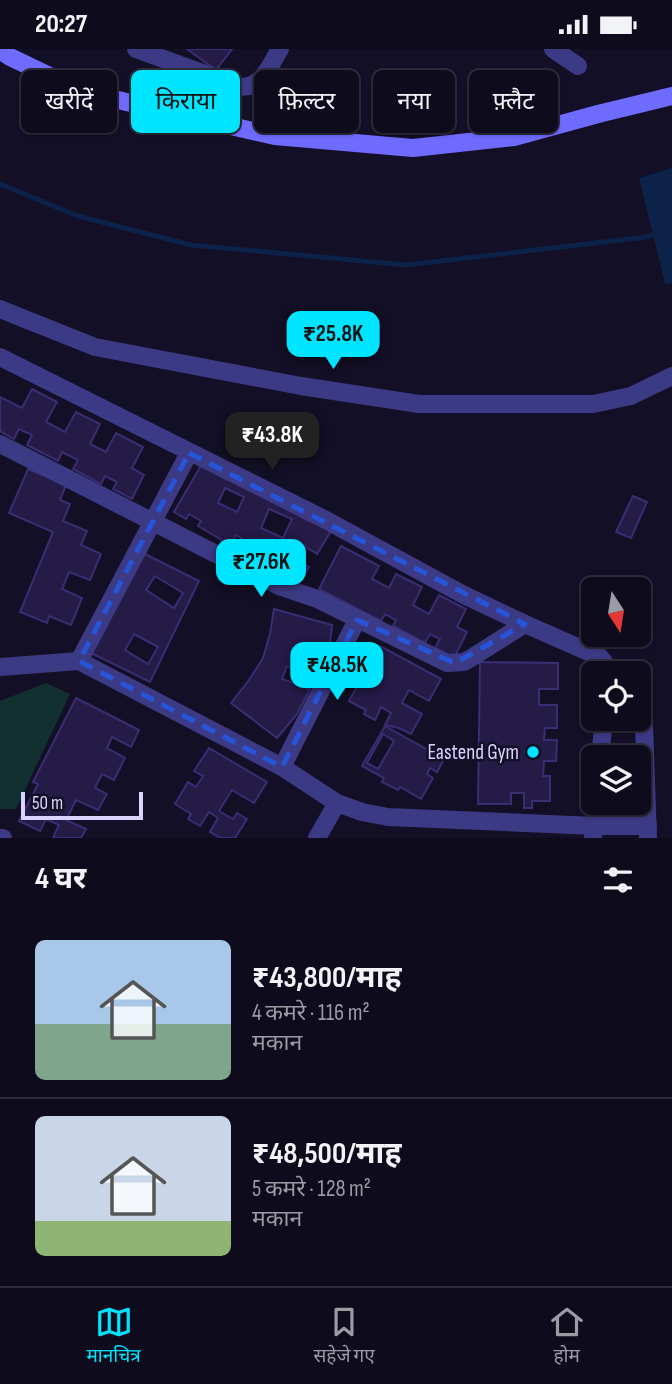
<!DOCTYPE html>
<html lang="hi">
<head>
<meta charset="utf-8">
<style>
  body { margin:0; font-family:"Sofia Sans Condensed","Noto Sans Devanagari",sans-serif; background:#1c1929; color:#f1f3f6; height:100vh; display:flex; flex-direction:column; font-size:26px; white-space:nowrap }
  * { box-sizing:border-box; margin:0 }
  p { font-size:23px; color:#9b9ba3 }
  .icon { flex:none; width:38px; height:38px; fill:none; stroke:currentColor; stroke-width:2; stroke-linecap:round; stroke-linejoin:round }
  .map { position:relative; height:789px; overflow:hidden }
  .drawer { display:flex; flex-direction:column; background:#0e0b1c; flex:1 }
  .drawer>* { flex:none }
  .top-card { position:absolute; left:21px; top:21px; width:630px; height:63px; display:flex; gap:14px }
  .needle { width:46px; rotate:168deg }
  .fabs { position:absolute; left:581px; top:528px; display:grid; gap:14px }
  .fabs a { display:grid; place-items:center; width:70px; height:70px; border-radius:10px; background:#0e0b1c; box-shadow:0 2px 5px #0004,0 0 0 2px #2e2b3b; font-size:35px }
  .scale { position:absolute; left:21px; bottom:18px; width:122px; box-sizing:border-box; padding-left:7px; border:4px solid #d9d4ff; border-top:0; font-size:19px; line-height:24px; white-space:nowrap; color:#d9d4ff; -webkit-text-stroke:5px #130f26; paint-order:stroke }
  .price { position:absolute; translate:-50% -60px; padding:0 16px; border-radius:14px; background:#00e5ff; color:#111; font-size:23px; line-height:46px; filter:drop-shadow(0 2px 4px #0008) }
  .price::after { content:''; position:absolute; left:50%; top:42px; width:21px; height:16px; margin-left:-10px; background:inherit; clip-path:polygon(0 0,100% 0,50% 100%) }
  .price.current { background:#222; color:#fff }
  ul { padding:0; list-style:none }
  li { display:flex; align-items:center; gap:21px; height:175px; padding:0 35px }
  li+li { border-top:2px solid #2e2b3b }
  li span { display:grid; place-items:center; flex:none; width:196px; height:140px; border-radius:10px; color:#555 }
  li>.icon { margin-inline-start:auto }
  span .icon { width:84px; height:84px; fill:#fffc; stroke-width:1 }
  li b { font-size:30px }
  h2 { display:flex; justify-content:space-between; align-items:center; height:84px; padding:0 35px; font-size:30px }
  .chip { padding:0 24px; border-radius:10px; background:#0e0b1c; box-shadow:0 2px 5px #0004,0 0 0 2px #2e2b3b; font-size:24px; line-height:63px }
  .chip.current { background:#00e5ff; color:#111 }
  .status { display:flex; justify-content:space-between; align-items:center; height:49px; padding:0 35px; background:#0e0b1c; direction:ltr }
  .status svg { height:19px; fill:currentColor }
  .menu { display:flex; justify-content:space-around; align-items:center; height:98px; border-top:2px solid #2e2b3b; background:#0e0b1c; font-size:19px; color:#9b9ba3 }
  .menu a { display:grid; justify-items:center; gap:4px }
  .menu .current { color:#00e5ff }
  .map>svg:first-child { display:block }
</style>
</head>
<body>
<div class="status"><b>20:27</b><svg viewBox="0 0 49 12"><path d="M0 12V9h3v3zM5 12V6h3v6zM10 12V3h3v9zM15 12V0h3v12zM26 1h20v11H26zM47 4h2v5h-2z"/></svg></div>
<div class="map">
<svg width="672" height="789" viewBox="0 0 672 789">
  <rect width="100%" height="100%" fill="#130f26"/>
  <polygon fill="#12302f" points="46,634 70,645 16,760 0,760 0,652"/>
  <polygon fill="#0c2248" points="672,119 672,234 665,235 639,129"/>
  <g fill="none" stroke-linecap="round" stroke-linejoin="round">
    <polyline stroke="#0c2248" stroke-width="5" points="0,135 78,167 191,196 406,216 638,189 672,183"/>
  </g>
  <g fill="#241b47" stroke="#3b2d73" stroke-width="2" fill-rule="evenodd">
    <polygon points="187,0 232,0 216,21"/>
    <polygon points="32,340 57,353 46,373 65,383 76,363 100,375 90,395 106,403 116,384 143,398 132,419 144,426 132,450 113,440 117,433 105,427 101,435 73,420 78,411 62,403 58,412 27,396 32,386 19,380 14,390 0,382 0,348 22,359"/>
    <path d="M203 413 244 434 308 472 310 469 331 482 317 505 305 497 297 511 309 518 295 541 283 533 289 522 277 514 270 525 254 516 258 511 241 501 246 492 236 486 230 496 198 477 201 472 189 465 186 470 174 463ZM225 439 244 448 237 463 218 454ZM269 460 292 470 283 489 261 479Z"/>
    <polygon points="28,420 66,436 60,451 70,455 63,472 87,482 81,496 101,505 90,531 69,523 62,540 82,549 71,576 49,567 47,574 20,563 53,483 9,464"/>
    <polygon points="633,447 647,453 631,489 616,483"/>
    <polygon points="341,497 379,517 372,530 389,539 396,525 422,538 413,556 429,565 439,546 466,560 457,578 467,583 454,609 435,599 440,590 430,585 425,594 393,577 396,571 385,565 381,572 319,540"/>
    <path d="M141 503 199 532 150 633 91 604ZM155 527 183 544 174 559 146 541ZM134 585 158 598 148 615 125 601Z"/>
    <polygon points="274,560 332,576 329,603 315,628 287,617 282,630 310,640 297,665 277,689 231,654 249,631 263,609 270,585"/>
    <polygon points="380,597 441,630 429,652 409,641 402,654 422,665 411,685 399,679 385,676 391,664 381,658 375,671 364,665 366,661 349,652 362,629 370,634 375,624 367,620"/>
    <polygon points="480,613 558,614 558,640 539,640 539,656 557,656 557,679 545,679 544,691 557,691 556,712 544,712 543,727 550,727 550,752 532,752 532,759 524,759 524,744 511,744 511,755 478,755"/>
    <polygon points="76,649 139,681 131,698 112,688 107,699 125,709 114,731 102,725 95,739 107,745 98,761 76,751 66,771 86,780 81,789 53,789 59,776 46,770 40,782 19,772 38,735 33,733"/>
    <path d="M385 677 444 710 437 723 430 719 427 725 433 729 421 750 400 738 398 741 382 733 384 729 362 717ZM383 685 394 692 378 720 367 714Z"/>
    <polygon points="209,699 267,733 254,754 232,741 219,762 233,770 237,764 247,770 235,789 220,789 210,783 218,769 209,763 200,777 188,770 191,765 175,755 188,733 196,738 203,727 194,722"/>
  </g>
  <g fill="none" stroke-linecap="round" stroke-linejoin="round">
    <g stroke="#3d3a85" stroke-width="18">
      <path d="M136 0 241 38C263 38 270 16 280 0"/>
      <polyline points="553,0 578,17"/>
      <polyline points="0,260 95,298 301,337 419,355 593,355 631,347 672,327"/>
      <polyline points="0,308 324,470 462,545 525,575 600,608 604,613 607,625"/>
      <polyline points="0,395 279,537 317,550 447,614 464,613 471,609 525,575"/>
      <polyline points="79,612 189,404"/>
      <polyline points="0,618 79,612 282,718 337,754 362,763 388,768 595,777 648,777"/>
      <polyline points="643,647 648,789"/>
      <polyline points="600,709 604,670"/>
      <polyline points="282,718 357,571"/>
      <polyline points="0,789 3,789"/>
      <polyline points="317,789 337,754"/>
      <polyline points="593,789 597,754"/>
    </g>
    <polyline stroke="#6f6bff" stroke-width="18" points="0,1 10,8 83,43 275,87 413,99 514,88 598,65 672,47"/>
  </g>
  <path fill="none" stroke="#2655da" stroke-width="5" stroke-dasharray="14 9" stroke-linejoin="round" d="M189 404 525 575 455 614 357 571 282 718 79 612Z"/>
  <circle fill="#00e5ff" stroke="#130f26" stroke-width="2.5" cx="533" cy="703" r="7"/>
  <g text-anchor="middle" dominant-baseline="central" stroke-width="5" stroke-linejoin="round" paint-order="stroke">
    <g font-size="21" fill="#d9d4ff" stroke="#130f26" text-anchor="end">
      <text x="519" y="703">Eastend Gym</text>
    </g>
  </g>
</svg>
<div class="fabs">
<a><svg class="needle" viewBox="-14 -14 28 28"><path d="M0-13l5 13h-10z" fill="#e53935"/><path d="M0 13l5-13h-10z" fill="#9b9ba3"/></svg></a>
<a><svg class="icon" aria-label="locate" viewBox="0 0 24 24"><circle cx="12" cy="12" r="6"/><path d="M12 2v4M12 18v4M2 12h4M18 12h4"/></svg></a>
<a><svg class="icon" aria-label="layers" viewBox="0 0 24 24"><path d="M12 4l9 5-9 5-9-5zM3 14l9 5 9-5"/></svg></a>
</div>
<div class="scale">50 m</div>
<b class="price" style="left:333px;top:322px">₹25.8K</b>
<b class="price current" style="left:272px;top:423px">₹43.8K</b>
<b class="price" style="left:261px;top:550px">₹27.6K</b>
<b class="price" style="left:337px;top:653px">₹48.5K</b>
<div class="top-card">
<a class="chip">खरीदें</a>
<a class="chip current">किराया</a>
<a class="chip">फ़िल्टर</a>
<a class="chip">नया</a>
<a class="chip">फ़्लैट</a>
</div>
</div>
<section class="drawer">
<h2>4 घर<svg class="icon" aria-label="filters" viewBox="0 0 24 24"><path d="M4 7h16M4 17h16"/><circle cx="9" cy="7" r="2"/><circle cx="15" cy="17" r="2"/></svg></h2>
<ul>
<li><span style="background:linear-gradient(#a9c7e8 60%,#7fa58c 0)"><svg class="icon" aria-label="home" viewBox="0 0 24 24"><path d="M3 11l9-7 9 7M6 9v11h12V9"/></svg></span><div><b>₹43,800/माह</b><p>4 कमरे · 116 m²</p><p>मकान</p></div></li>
<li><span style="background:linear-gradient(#c9d6e8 75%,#8fb573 0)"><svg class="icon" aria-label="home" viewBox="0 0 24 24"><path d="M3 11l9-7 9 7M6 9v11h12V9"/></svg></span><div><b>₹48,500/माह</b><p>5 कमरे · 128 m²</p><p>मकान</p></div></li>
</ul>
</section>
<nav class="menu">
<a class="current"><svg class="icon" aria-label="map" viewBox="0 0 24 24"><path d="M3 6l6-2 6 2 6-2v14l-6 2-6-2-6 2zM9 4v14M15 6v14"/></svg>मानचित्र</a>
<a><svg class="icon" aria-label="saved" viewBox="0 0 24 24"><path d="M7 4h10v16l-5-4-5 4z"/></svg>सहेजे गए</a>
<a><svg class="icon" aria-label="home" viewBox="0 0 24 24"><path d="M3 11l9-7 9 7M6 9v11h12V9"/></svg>होम</a>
</nav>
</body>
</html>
